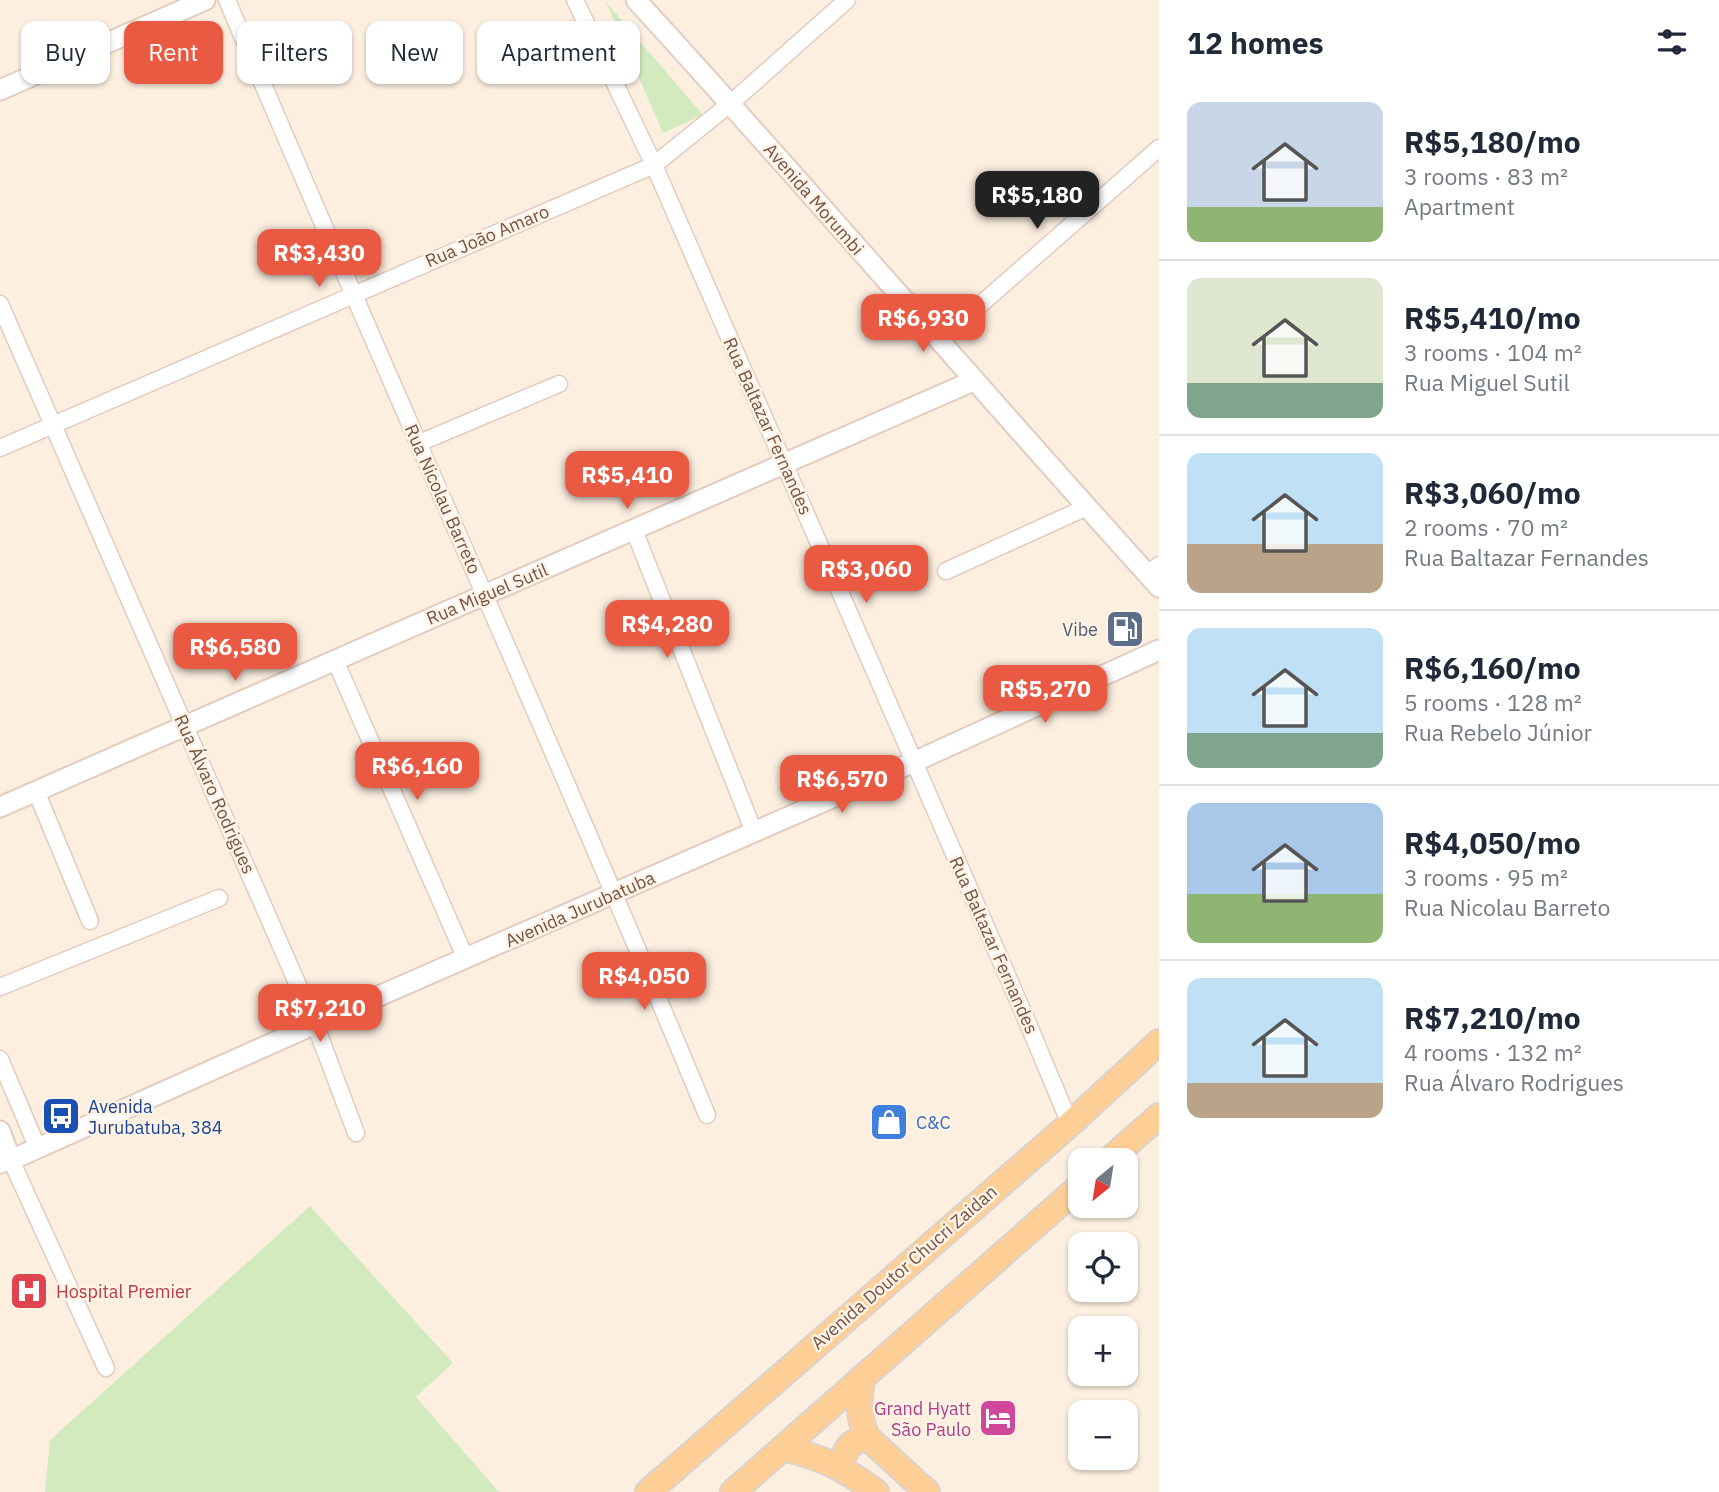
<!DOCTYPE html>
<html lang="en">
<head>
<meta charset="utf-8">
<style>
  body { margin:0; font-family:"IBM Plex Sans",sans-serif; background:#f2f2f3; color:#1f2937; height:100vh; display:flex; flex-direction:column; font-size:26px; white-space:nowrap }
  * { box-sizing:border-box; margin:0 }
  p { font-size:23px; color:#747a83 }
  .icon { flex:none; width:38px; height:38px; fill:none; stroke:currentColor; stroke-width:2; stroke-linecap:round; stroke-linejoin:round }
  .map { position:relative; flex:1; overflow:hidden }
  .side { display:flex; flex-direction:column; background:#fff; width:560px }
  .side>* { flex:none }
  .top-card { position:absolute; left:21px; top:21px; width:665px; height:63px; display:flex; gap:14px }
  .needle { width:46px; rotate:210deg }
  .controls { position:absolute; left:1068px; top:1148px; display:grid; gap:14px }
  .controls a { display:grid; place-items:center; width:70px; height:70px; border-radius:14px; background:#fff; box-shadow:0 2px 5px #0004; font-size:35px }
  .price { position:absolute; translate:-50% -60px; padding:0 16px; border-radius:14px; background:#ea5a42; color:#fff; font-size:23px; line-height:46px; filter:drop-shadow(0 2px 4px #0008) }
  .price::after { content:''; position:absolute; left:50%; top:42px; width:21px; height:16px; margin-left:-10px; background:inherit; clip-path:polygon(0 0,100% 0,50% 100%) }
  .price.on { background:#222; color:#fff }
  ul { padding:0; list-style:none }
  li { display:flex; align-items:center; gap:21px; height:175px; padding:0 28px }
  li+li { border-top:2px solid #e0e1e3 }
  li span { display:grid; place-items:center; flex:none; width:196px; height:140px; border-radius:14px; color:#555 }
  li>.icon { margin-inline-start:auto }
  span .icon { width:84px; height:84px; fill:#fffc; stroke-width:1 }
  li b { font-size:30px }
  h2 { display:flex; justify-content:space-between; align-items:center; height:84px; padding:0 28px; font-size:30px }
  .chip { padding:0 24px; border-radius:14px; background:#fff; box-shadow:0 2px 5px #0004; font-size:24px; line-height:63px }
  .chip.on { background:#ea5a42; color:#fff }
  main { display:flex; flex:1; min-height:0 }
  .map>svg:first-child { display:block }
</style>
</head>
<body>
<main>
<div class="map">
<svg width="1159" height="1492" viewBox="0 0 1159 1492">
  <rect width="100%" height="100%" fill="#fcefe0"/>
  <g fill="#d3eabf">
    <polygon points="606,2 703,115 663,133"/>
    <polygon points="310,1206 453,1363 416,1397 499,1492 45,1492 50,1440"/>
  </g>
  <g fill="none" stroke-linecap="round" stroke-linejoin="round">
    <defs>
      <g id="minor">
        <path d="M227 0C385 373 552 741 707 1115"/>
        <polyline points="575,0 654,165 1027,1021 1070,1124"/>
        <polyline points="0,304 315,1024 356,1133"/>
        <polyline points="939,341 1159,148"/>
        <polyline points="419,443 559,384"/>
        <polyline points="0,448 654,165 731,103 847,0"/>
        <polyline points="634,530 754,832"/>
        <polyline points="946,571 1087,507"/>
        <polyline points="1148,574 1159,565"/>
        <polyline points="335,660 466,959"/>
        <polyline points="36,791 90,921"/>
        <polyline points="0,987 219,898"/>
        <polyline points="0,1059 38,1149"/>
        <polyline points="0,1165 11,1160 106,1368"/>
      </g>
      <g id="tertiary">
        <path d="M636 0C813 193 983 393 1159 587"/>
        <polyline points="0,90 205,0"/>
        <polyline points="0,807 973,381"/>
        <polyline points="0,1131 11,1160 315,1024 914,762 1159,650"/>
      </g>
      <g id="primary">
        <polyline points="1109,1160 1159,1116"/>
        <path d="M862 1378C859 1400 857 1417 868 1438L927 1492"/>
        <path d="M783 1448C821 1457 844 1468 876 1492"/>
        <path d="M840 1467C845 1450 849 1440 868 1438"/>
        <polyline points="648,1492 1070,1124 1159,1042"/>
        <polyline points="733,1492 1080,1186"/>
      </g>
    </defs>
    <use href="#minor" stroke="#e2ccbf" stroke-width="19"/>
    <use href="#tertiary" stroke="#e2ccbf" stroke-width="23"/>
    <use href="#primary" stroke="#dbd2cf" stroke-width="28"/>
    <use href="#minor" stroke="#fff" stroke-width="16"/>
    <use href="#tertiary" stroke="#fff" stroke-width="19"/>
    <use href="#primary" stroke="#fdcf96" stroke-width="24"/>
  </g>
  <defs>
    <symbol id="fuel-square" viewBox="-11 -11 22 22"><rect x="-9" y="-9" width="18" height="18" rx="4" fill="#5c6f8a" stroke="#fff3e6"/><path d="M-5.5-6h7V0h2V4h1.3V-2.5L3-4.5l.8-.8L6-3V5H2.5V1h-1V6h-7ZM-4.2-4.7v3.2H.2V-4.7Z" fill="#fff"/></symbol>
    <symbol id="bus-square" viewBox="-11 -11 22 22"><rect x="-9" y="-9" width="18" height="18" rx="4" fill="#1a4fb4" stroke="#fff3e6"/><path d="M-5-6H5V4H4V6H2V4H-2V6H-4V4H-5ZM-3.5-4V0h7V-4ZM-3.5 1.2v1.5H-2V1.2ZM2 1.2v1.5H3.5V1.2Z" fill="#fff"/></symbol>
    <symbol id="shop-square" viewBox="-11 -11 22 22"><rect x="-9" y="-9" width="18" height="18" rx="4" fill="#3f7fe0" stroke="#fff3e6"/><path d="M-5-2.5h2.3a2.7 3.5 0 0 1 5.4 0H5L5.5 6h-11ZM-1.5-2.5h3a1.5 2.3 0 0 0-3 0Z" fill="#fff"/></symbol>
    <symbol id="hospital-square" viewBox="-11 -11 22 22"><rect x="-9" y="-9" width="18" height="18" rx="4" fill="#e0444e" stroke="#fff3e6"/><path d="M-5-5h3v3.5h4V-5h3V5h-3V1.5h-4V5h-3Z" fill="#fff"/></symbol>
    <symbol id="hotel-square" viewBox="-11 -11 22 22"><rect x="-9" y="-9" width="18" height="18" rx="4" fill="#d1479c" stroke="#fff3e6"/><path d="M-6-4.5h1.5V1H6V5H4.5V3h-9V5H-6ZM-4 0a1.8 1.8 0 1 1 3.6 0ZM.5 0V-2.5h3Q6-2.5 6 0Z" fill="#fff"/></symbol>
  </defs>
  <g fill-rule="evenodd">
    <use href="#fuel-square" x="1103" y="607" width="44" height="44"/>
    <use href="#bus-square" x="39" y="1094" width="44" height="44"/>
    <use href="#shop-square" x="867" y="1100" width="44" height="44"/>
    <use href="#hospital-square" x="7" y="1269" width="44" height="44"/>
    <use href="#hotel-square" x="976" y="1396" width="44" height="44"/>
  </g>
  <g text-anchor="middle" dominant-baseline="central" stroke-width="5" stroke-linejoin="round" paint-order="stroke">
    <g font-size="18" fill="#735347" stroke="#fff3e6">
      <text transform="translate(814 199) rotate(49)">Avenida Morumbi</text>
      <text transform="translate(487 236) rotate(-23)">Rua João Amaro</text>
      <text transform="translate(768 426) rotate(66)">Rua Baltazar Fernandes</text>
      <text transform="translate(443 499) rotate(66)">Rua Nicolau Barreto</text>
      <text transform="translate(487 594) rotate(-23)">Rua Miguel Sutil</text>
      <text transform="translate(215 794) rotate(66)">Rua Álvaro Rodrigues</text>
      <text transform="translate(580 909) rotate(-24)">Avenida Jurubatuba</text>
      <text transform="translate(994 945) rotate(66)">Rua Baltazar Fernandes</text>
      <text transform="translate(904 1267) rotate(-41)">Avenida Doutor Chucri Zaidan</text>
    </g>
    <g font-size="18" fill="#4e5e75" stroke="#fff3e6" text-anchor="end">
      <text x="1098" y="629">Vibe</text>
    </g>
    <g font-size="18" fill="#164399" stroke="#fff3e6" text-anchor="start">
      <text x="88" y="1106">Avenida<tspan x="88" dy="21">Jurubatuba, 384</tspan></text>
    </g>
    <g font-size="18" fill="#366cbe" stroke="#fff3e6" text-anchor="start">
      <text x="916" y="1122">C&amp;C</text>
    </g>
    <g font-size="18" fill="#be3a42" stroke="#fff3e6" text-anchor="start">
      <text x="56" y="1291">Hospital Premier</text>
    </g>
    <g font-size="18" fill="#b23c85" stroke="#fff3e6" text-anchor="end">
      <text x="971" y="1408">Grand Hyatt<tspan x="971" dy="21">São Paulo</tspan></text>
    </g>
  </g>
</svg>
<div class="controls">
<a><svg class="needle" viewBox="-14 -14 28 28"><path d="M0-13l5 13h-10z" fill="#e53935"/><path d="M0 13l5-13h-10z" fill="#747a83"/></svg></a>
<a><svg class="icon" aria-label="locate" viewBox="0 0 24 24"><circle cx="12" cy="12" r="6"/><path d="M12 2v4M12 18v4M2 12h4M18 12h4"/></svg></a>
<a>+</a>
<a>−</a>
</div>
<b class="price on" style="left:1037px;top:231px">R$5,180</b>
<b class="price" style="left:319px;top:289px">R$3,430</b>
<b class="price" style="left:923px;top:354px">R$6,930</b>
<b class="price" style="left:627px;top:511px">R$5,410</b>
<b class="price" style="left:866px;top:605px">R$3,060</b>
<b class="price" style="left:667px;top:660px">R$4,280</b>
<b class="price" style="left:235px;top:683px">R$6,580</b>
<b class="price" style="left:1045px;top:725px">R$5,270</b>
<b class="price" style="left:417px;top:802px">R$6,160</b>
<b class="price" style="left:842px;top:815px">R$6,570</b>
<b class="price" style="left:644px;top:1012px">R$4,050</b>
<b class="price" style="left:320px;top:1044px">R$7,210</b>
<div class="top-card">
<a class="chip">Buy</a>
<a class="chip on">Rent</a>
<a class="chip">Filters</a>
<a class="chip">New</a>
<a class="chip">Apartment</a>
</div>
</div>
<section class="side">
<h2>12 homes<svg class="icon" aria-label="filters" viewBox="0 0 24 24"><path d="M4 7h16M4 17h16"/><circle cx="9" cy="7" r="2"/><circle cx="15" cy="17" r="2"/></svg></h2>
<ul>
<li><span style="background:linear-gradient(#c9d6e8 75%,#8fb573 0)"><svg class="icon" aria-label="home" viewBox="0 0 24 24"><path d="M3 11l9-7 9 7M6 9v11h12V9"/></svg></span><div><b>R$5,180/mo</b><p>3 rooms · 83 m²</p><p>Apartment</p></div></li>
<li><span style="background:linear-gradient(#dfe7d0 75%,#7fa58c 0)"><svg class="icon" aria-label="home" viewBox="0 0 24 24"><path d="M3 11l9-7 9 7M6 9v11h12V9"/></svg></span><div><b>R$5,410/mo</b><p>3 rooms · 104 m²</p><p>Rua Miguel Sutil</p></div></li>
<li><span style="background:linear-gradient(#bfe0f5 65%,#b9a48a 0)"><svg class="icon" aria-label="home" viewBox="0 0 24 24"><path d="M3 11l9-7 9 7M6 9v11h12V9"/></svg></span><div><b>R$3,060/mo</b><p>2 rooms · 70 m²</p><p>Rua Baltazar Fernandes</p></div></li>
<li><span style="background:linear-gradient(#bfe0f5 75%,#7fa58c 0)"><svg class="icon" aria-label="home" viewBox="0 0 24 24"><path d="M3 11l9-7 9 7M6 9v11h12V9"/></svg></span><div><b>R$6,160/mo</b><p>5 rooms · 128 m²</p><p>Rua Rebelo Júnior</p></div></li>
<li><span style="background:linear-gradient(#a9c7e8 65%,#8fb573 0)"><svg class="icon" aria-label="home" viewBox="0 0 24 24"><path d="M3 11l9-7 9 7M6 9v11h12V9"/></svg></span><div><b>R$4,050/mo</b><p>3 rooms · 95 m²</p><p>Rua Nicolau Barreto</p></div></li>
<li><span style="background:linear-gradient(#bfe0f5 75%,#b9a48a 0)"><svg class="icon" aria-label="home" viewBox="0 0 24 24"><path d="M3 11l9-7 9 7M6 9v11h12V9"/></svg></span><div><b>R$7,210/mo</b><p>4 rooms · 132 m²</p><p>Rua Álvaro Rodrigues</p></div></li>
</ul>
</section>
</main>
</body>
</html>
